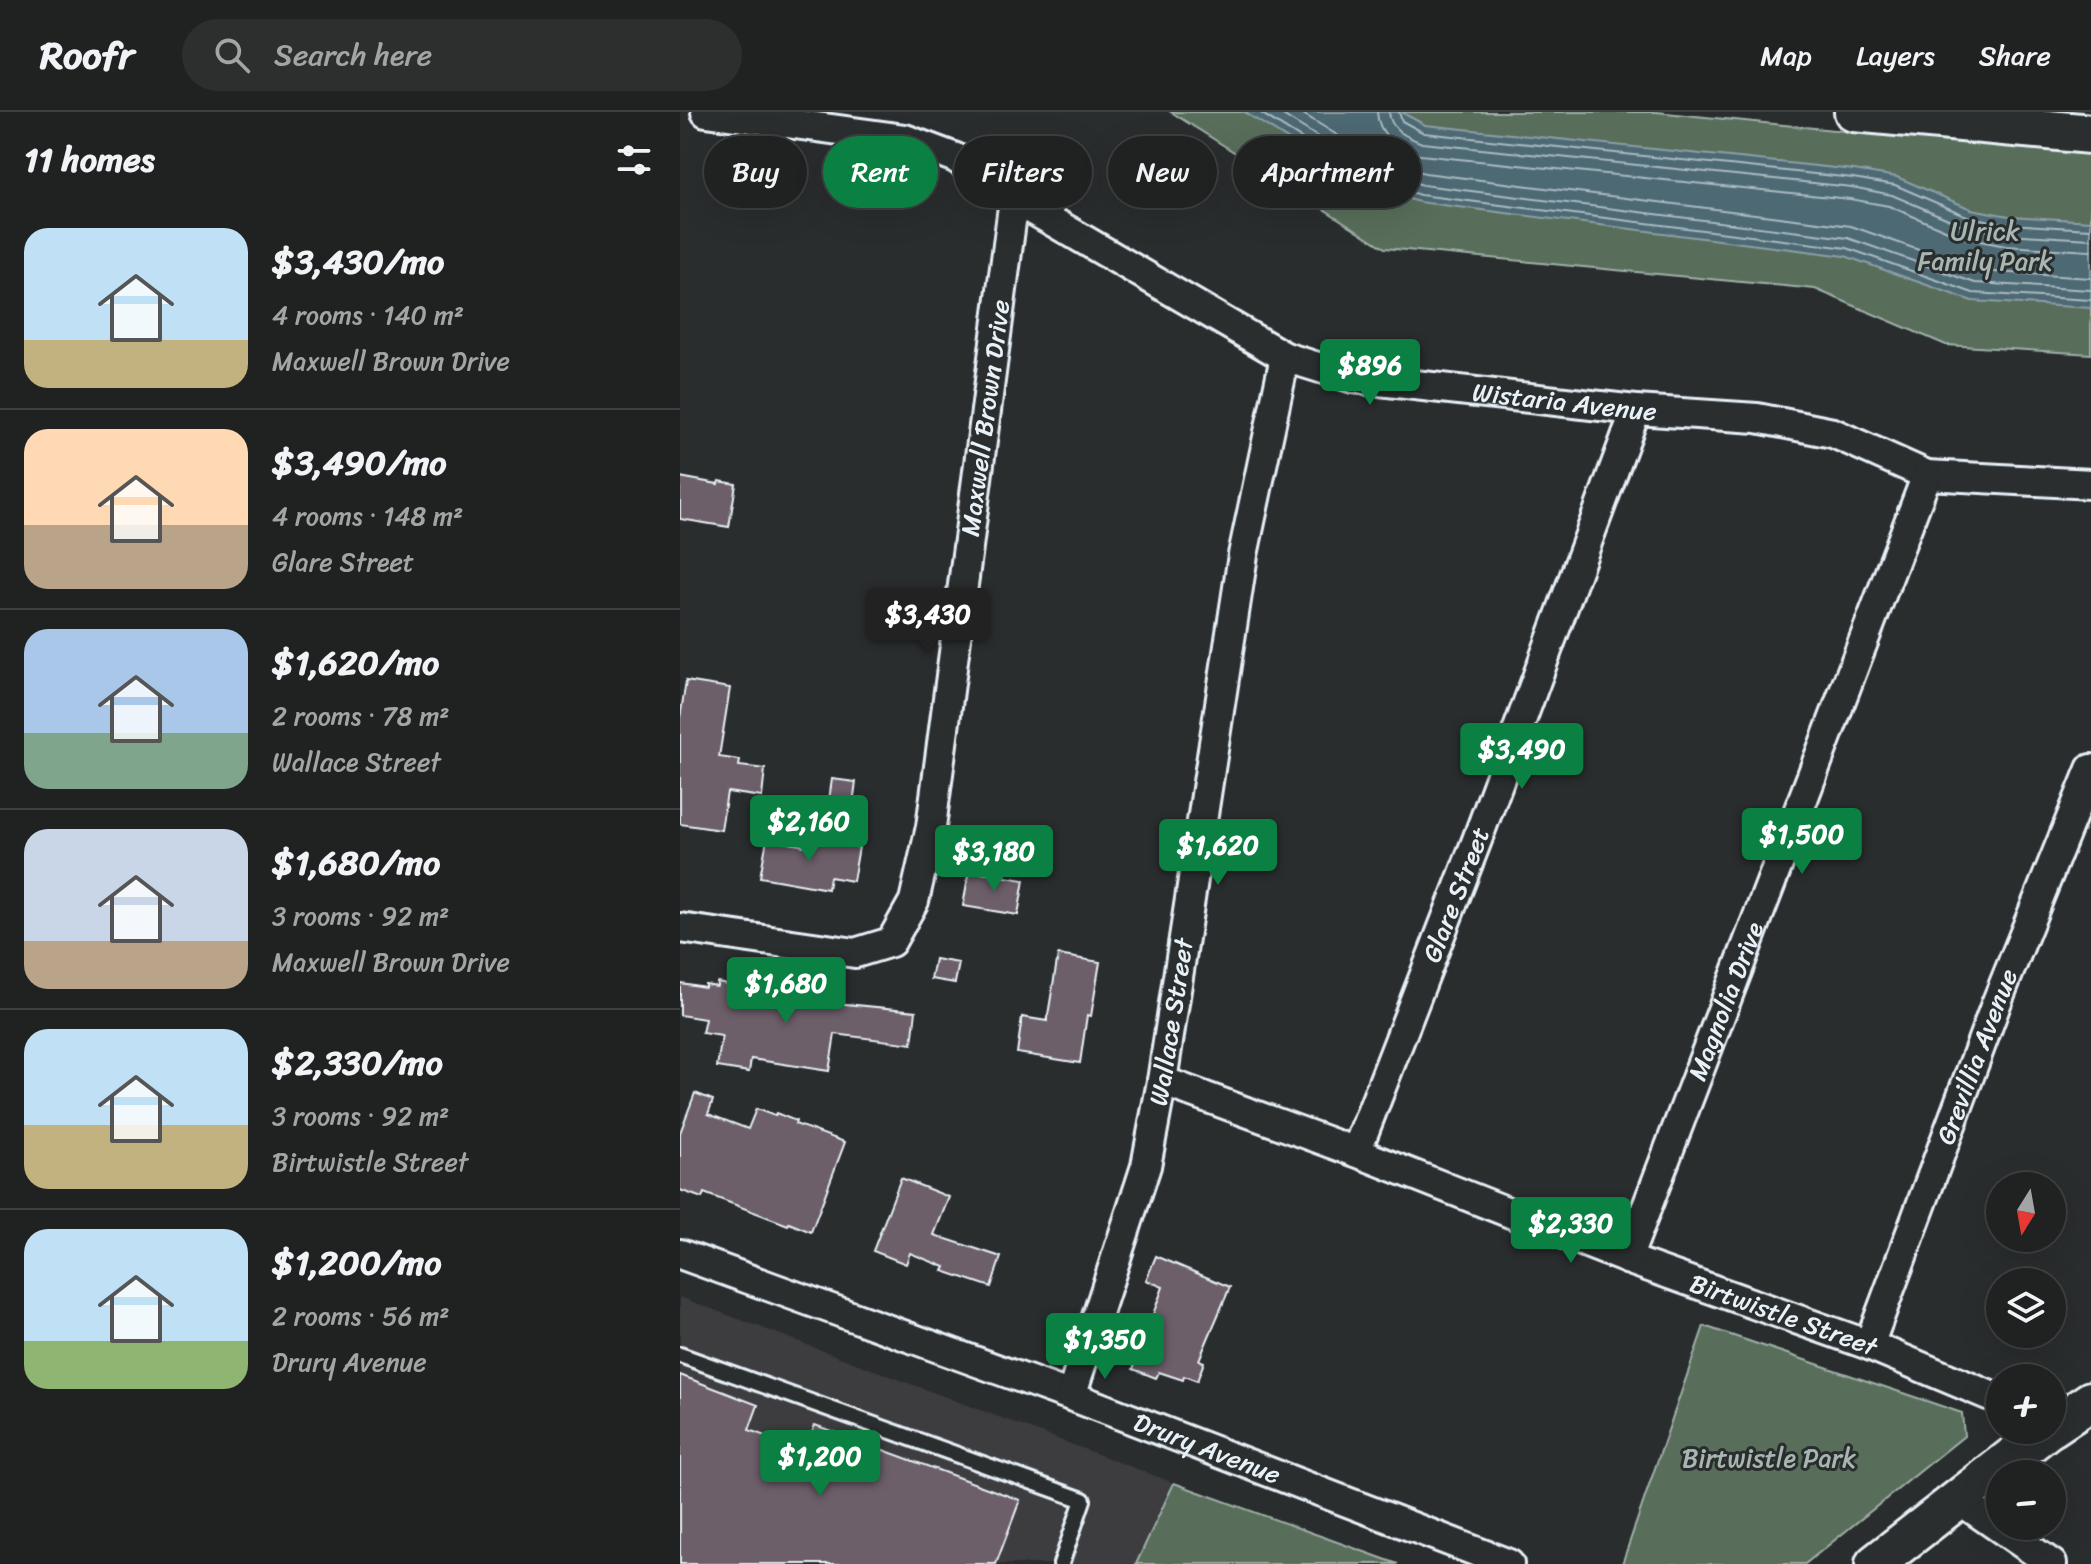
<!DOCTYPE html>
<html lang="en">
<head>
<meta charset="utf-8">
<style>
  body { margin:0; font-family:Sriracha,sans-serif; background:#2d2f2f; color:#f1f3f6; height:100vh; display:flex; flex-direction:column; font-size:30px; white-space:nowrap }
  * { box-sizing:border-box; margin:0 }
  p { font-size:26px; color:#a2a4a5 }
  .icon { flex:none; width:44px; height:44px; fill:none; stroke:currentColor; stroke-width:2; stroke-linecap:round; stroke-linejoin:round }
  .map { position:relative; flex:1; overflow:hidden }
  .drawer { display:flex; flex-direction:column; background:#202222; width:680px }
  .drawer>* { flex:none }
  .hud { position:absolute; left:24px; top:24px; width:760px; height:72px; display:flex; gap:16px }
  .needle { width:52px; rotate:191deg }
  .controls { position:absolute; left:1306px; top:1060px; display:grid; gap:16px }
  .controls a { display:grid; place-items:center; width:80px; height:80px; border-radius:50%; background:#202222; box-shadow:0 8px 32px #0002,0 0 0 2px #3d3f40; font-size:40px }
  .price { position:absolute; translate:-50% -68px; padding:0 18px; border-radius:8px; background:#0b8043; color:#fff; font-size:26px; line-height:52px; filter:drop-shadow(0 2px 4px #0008) }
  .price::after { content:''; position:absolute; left:50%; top:48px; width:24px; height:18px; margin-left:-12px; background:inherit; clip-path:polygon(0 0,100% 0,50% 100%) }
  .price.on { background:#222; color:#fff }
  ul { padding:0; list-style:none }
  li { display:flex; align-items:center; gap:24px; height:200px; padding:0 24px }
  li+li { border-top:2px solid #3d3f40 }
  li span { display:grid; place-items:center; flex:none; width:224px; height:160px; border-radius:24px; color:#555 }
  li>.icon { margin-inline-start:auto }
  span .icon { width:96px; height:96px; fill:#fffc; stroke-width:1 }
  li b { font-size:34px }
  h2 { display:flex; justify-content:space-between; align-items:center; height:96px; padding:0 24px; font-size:34px }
  .chip { padding:0 28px; border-radius:36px; background:#202222; box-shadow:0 8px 32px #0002,0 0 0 2px #3d3f40; font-size:28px; line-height:72px }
  .chip.on { background:#0b8043; color:#fff }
  header { display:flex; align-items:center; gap:48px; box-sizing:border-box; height:112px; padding:0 40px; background:#202222; border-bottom:2px solid #3d3f40 }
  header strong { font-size:38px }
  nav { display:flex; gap:44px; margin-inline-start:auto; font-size:28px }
  .search { width:560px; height:72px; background:#2d2f2f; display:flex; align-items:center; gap:20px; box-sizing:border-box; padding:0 28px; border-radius:44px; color:#a2a4a5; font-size:30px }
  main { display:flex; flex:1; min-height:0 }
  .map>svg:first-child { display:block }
</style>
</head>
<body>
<header>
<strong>Roofr</strong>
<div class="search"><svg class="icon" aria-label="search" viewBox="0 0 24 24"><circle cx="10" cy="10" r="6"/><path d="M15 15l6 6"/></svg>Search here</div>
<nav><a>Map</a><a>Layers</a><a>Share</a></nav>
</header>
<main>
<section class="drawer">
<h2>11 homes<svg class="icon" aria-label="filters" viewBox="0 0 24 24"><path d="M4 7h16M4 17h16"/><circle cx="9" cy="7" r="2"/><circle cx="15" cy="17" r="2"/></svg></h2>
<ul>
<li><span style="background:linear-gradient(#bfe0f5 70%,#c2b280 0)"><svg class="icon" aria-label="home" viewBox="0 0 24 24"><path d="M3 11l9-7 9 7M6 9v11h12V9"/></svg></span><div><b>$3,430/mo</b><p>4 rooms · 140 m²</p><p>Maxwell Brown Drive</p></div></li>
<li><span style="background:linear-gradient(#ffd9b3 60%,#b9a48a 0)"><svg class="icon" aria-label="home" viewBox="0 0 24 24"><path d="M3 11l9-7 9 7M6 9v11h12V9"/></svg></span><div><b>$3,490/mo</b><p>4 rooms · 148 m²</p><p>Glare Street</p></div></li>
<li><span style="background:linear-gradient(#a9c7e8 65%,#7fa58c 0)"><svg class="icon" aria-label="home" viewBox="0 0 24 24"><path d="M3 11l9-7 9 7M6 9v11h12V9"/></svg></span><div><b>$1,620/mo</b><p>2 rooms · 78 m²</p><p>Wallace Street</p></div></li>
<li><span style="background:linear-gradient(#c9d6e8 70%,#b9a48a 0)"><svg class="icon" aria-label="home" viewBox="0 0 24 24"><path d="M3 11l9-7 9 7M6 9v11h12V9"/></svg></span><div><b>$1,680/mo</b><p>3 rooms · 92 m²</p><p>Maxwell Brown Drive</p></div></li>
<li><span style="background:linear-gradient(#bfe0f5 60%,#c2b280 0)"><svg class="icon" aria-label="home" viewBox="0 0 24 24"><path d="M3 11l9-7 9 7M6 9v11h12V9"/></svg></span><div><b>$2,330/mo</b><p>3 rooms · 92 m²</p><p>Birtwistle Street</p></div></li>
<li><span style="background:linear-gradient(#bfe0f5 70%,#8fb573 0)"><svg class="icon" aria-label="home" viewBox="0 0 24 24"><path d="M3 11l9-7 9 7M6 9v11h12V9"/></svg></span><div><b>$1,200/mo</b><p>2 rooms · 56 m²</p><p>Drury Avenue</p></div></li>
</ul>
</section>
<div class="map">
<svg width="1411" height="1452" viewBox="0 0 1411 1452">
  <rect width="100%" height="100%" fill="#2a2d2e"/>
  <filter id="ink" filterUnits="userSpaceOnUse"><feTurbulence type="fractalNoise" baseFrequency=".0125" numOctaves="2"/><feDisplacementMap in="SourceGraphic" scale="16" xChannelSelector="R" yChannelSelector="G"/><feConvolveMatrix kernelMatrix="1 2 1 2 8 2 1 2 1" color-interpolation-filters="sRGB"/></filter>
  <g filter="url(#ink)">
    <polygon fill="#3e3c40" points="0,1185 494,1371 456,1452 0,1452"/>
    <g fill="#586e5a" stroke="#a0b0a9" stroke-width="2">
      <polygon points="491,0 976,0 1204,23 1411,40 1411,242 1266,233 1135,177 705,136"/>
      <polygon points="1024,1214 1282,1301 1284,1324 1125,1452 942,1452"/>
      <polygon points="494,1371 718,1452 456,1452"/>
    </g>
    <polygon fill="#4e6973" stroke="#8c9fa8" stroke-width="2" points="564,0 721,0 745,13 1174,58 1217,65 1291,97 1329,104 1411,109 1411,196 1292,189 1165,144 739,90 682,73"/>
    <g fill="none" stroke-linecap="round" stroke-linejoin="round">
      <g stroke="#aabbc3" stroke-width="2">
        <polyline points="579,0 685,66 740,83 1167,136 1293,181 1411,188"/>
        <polyline points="598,0 689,57 743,73 1168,126 1295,171 1411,178"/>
        <polyline points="620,0 694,46 745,61 1171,114 1298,159 1411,166"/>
        <path d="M697 0C698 24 719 37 740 43L1170 87 1209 94 1284 126 1326 134 1411 139"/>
        <path d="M709 0C710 18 727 25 742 31L1172 75 1212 83 1287 115 1327 122 1411 127"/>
        <polyline points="719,0 722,9 744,21 1173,66 1215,73 1289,105 1328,112 1411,117"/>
      </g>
    </g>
    <g fill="#6d5e6a" stroke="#e8f1f8" stroke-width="2">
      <polygon points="0,365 38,372 39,369 56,372 49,415 0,407"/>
      <polygon points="6,569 50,576 39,645 60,648 59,654 85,657 82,685 47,680 41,718 0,712 0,606"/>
      <polygon points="152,667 176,670 172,698 148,695"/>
      <polygon points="87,727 131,735 132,727 179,735 173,769 150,765 148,777 80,765"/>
      <polygon points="289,759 344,768 338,803 283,794"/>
      <polygon points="378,843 420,850 411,904 407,903 400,951 337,941 342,905 367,909"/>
      <polygon points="255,847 279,851 275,871 251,867"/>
      <polygon points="37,870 123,886 138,880 136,889 236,899 232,932 155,922 149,959 71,947 69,960 37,955 42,924 22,921 25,907 0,903 0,871 25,875 25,872 37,874"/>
      <polygon points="15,981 33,988 28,1002 68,1017 76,997 95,1004 96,1001 116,1009 115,1012 165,1030 131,1120 109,1111 108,1113 24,1081 22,1086 0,1078 0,1021"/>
      <polygon points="221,1066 269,1085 254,1123 321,1145 311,1175 263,1159 265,1155 230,1141 226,1152 193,1139"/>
      <polygon points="476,1144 550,1175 519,1248 524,1250 517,1269 504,1264 503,1268 479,1260 476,1266 453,1257 483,1175 466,1168"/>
      <polygon points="0,1263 78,1293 69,1318 125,1339 135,1313 340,1388 316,1452 0,1452"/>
    </g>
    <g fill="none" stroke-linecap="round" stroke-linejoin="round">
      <defs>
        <polyline id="lane" points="0,1243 403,1388 381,1452"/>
        <g id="street">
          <path id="s1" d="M26 0 225 27 276 46 334 87 605 245 673 266 956 298 1077 306 1153 321 1247 363 1411 372"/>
          <path id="s2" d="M0 816 175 841 211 830 234 789 251 715 334 87"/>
          <path id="s3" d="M482 969 676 1040 947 1147 1189 1233 1320 1288"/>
          <path id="s4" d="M676 1040 797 728 956 298"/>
          <path id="s5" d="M0 1142 391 1284 829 1452"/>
          <path id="s6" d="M947 1147 1247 363"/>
          <path id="s7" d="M1189 1233 1316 892 1411 657"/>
          <path id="s8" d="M391 1284 466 1054 482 969 563 443 605 245"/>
          <polyline points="1278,1387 1372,1452"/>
        </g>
        <g id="secondary">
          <polyline points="1174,0 1411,22"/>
          <polyline points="1372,1315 1411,1289"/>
          <polyline points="1195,1452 1367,1318"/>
        </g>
      </defs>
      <use href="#lane" stroke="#e8f1f8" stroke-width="20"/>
      <use href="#street" stroke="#e8f1f8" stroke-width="34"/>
      <use href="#secondary" stroke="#e8f1f8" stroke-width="44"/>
      <use href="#lane" stroke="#2a2d2e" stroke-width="14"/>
      <use href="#street" stroke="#2a2d2e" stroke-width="28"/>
      <use href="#secondary" stroke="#2a2d2e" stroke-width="38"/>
    </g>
  </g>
  <g text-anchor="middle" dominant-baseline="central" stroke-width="6" stroke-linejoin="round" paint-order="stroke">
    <g font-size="26" fill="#a7b6b1" stroke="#2a2d2e">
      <text x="1305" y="119">Ulrick<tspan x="1305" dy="30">Family Park</tspan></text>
      <text x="1089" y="1346">Birtwistle Park</text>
    </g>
    <g font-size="26" fill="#e8f1f8" stroke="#2a2d2e">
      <text stroke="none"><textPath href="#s1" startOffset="924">Wistaria Avenue</textPath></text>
      <text stroke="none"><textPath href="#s2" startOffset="750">Maxwell Brown Drive</textPath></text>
      <text stroke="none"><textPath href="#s4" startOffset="276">Glare Street</textPath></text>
      <text stroke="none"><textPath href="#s6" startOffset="276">Magnolia Drive</textPath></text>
      <text stroke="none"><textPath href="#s8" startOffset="388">Wallace Street</textPath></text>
      <text stroke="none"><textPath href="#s7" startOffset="308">Grevillia Avenue</textPath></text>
      <text stroke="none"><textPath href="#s3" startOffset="664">Birtwistle Street</textPath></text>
      <text stroke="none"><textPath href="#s5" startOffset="562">Drury Avenue</textPath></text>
    </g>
  </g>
</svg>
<div class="controls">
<a><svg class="needle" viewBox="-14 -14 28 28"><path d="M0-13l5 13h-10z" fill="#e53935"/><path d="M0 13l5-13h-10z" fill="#a2a4a5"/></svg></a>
<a><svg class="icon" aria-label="layers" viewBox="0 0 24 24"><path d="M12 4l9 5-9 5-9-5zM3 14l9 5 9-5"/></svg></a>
<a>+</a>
<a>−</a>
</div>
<b class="price" style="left:690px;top:295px">$896</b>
<b class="price on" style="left:248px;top:544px">$3,430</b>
<b class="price" style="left:842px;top:679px">$3,490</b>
<b class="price" style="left:129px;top:751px">$2,160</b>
<b class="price" style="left:1122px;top:764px">$1,500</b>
<b class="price" style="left:538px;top:775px">$1,620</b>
<b class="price" style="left:314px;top:781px">$3,180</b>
<b class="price" style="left:106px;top:913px">$1,680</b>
<b class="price" style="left:891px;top:1153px">$2,330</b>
<b class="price" style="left:425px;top:1269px">$1,350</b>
<b class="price" style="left:140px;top:1386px">$1,200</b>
<div class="hud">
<a class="chip">Buy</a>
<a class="chip on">Rent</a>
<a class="chip">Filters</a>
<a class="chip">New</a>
<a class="chip">Apartment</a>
</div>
</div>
</main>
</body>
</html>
